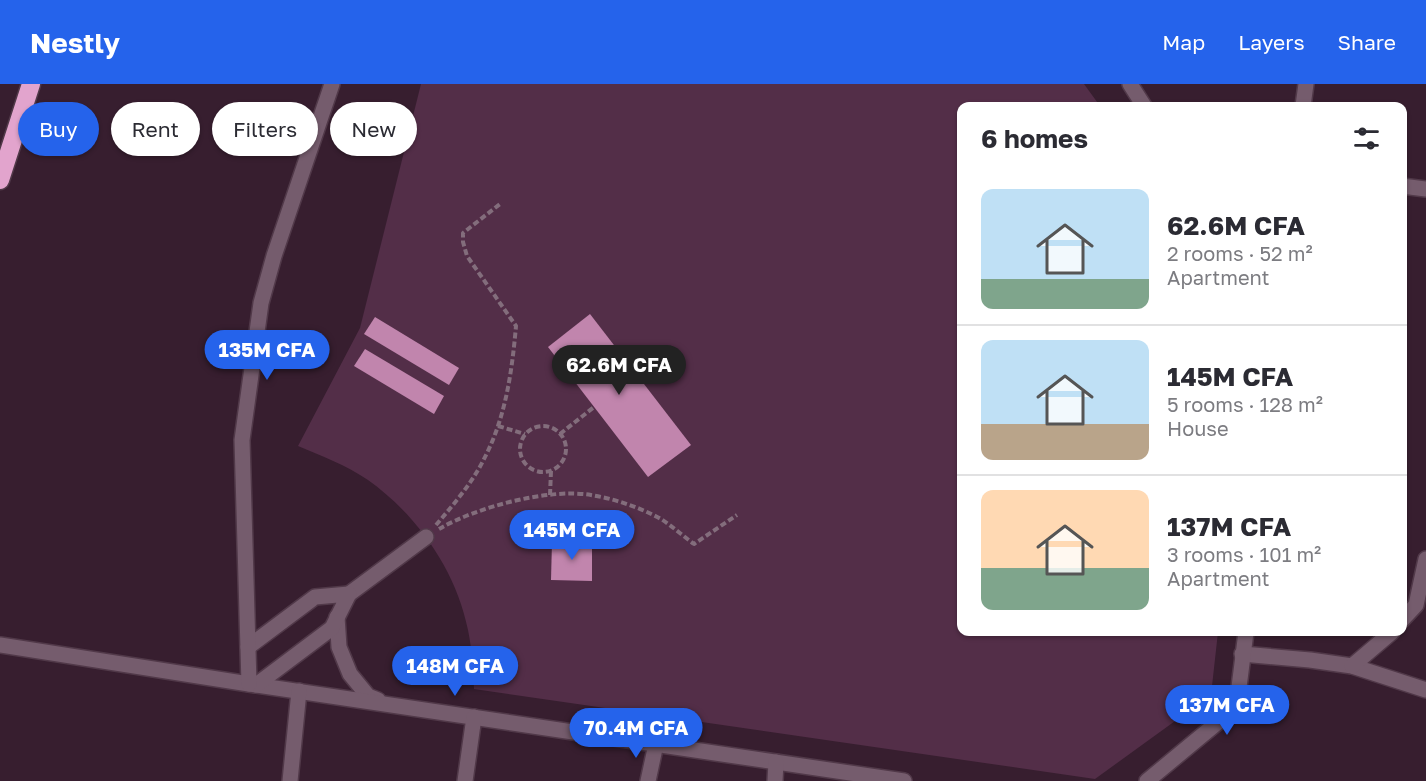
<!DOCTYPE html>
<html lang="en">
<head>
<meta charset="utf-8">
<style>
  body { margin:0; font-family:"Golos Text",sans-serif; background:#f7f7f7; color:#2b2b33; height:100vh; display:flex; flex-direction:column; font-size:22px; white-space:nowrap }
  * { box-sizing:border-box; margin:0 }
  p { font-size:20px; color:#7c7c81 }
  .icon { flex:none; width:33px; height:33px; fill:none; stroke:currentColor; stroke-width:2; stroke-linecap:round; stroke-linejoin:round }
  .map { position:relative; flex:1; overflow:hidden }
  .sheet { position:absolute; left:957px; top:18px; width:450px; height:534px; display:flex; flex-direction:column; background:#fff; border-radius:12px; box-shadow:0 2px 4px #0004 }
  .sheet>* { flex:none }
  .top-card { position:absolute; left:18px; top:18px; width:570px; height:54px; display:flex; gap:12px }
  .price { position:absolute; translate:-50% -51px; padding:0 14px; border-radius:21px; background:#2563eb; color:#fff; font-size:20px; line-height:39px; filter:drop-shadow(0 2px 3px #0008) }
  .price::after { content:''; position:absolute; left:50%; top:36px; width:18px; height:14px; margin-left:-9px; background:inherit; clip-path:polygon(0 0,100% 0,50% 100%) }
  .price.active { background:#222; color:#fff }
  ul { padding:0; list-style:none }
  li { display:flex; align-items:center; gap:18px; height:150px; padding:0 24px }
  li+li { border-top:2px solid #e1e1e2 }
  li span { display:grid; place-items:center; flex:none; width:168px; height:120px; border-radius:12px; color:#555 }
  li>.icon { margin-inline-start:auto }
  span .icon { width:72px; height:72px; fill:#fffc; stroke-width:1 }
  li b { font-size:26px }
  h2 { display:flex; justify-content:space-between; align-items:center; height:72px; padding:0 24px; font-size:26px }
  .chip { padding:0 21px; border-radius:27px; background:#fff; box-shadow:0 2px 4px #0004; font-size:21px; line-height:54px }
  .chip.active { background:#2563eb; color:#fff }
  header { display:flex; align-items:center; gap:36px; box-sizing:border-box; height:84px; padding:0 30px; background:#2563eb; color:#fff }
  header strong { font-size:28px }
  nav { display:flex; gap:33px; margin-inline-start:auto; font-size:21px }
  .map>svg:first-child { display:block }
</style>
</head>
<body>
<header>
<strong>Nestly</strong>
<nav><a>Map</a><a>Layers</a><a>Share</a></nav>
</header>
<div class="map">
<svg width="1426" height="697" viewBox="0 0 1426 697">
  <rect width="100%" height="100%" fill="#371e2f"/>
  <path fill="#532e48" d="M421 0H1084L1100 22H962V548H1218L1211 611 1095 695 474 605C473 586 472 565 468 546 456 486 417 431 368 396 346 381 322 372 298 362L360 244Z"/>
  <g fill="#c185ad">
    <polygon points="590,230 691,361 648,393 548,263"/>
    <polygon points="375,233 459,284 449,301 364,250"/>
    <polygon points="365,265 444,312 434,330 354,282"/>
    <polygon points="552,458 592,458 592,497 551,496"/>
  </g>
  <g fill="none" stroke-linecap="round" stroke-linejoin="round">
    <defs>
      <g id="minor">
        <polyline points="1130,0 1144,22"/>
        <polyline points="1303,22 1306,0"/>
        <polyline points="1402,102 1426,105"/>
        <polyline points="349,510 426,453"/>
        <polyline points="337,533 339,563 350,590 368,612 378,616"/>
        <polyline points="1402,536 1416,521 1426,475"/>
        <polyline points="0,561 249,600 904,697"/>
        <polyline points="248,563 315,513 349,510 332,544 256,601"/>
        <polyline points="1242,570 1310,576 1352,582 1426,606"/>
        <polyline points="1352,582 1392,548"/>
        <polyline points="249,600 242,356 261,219 274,172 332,0"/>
        <polyline points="290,697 299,607"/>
        <polyline points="465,697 474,633"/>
        <polyline points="648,697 656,660"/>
        <polyline points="775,697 776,678"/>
        <polyline points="1147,697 1223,634 1238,611 1246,548"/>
      </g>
      <polyline id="highway" points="0,96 31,0"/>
    </defs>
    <use href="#minor" stroke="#513949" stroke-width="18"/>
    <use href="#highway" stroke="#513949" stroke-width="21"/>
    <g stroke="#836d7c" stroke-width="4" stroke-dasharray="6 3" stroke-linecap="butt">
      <circle cx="543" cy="365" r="23"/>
      <polyline points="498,342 525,350"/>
      <polyline points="560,350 594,323"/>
      <polyline points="550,411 551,387"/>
      <path d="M436 441C454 420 473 398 485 373 506 332 512 287 516 242L467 172 463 158V149L500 120"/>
      <path d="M439 445C477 423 548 404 591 411 615 415 639 423 661 435 672 442 683 452 694 460L737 431"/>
    </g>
    <use href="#minor" stroke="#755c6d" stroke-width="15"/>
    <use href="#highway" stroke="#e2a4cd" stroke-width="18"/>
  </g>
</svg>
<b class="price" style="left:267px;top:297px">135M CFA</b>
<b class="price active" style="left:619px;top:312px">62.6M CFA</b>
<b class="price" style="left:572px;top:477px">145M CFA</b>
<b class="price" style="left:455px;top:613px">148M CFA</b>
<b class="price" style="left:1227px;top:652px">137M CFA</b>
<b class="price" style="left:636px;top:675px">70.4M CFA</b>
<div class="top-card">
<a class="chip active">Buy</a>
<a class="chip">Rent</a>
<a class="chip">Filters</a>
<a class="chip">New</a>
</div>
<section class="sheet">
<h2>6 homes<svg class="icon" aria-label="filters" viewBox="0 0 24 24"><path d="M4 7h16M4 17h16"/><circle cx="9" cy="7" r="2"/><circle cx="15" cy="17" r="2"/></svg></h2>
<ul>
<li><span style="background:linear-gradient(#bfe0f5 75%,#7fa58c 0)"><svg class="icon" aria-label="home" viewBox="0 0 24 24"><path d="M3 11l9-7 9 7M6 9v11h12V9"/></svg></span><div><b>62.6M CFA</b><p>2 rooms · 52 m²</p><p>Apartment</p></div></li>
<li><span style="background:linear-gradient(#bfe0f5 70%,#b9a48a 0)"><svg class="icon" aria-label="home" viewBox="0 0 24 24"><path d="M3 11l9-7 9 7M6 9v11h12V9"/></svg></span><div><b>145M CFA</b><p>5 rooms · 128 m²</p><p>House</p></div></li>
<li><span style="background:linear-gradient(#ffd9b3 65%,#7fa58c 0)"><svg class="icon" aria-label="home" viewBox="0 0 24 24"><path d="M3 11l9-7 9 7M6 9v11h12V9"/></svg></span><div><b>137M CFA</b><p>3 rooms · 101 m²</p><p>Apartment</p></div></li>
</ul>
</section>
</div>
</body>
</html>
